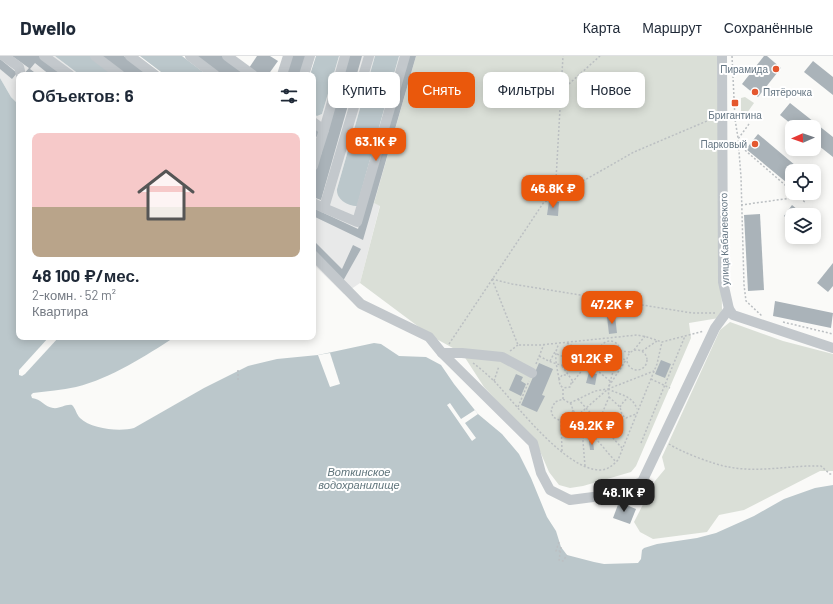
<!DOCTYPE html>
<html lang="ru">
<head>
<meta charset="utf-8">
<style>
  body { margin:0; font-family:Barlow,sans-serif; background:#f6f6f7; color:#1f2937; height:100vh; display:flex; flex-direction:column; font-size:15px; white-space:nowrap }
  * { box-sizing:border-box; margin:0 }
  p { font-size:13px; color:#747a83 }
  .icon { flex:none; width:22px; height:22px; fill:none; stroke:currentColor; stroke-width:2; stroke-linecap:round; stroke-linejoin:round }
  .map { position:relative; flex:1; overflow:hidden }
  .side { position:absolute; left:16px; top:16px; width:300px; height:268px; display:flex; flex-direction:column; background:#fff; border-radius:8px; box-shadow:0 2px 10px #0003 }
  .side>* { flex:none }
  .top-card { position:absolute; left:328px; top:16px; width:380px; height:36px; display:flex; gap:8px }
  .needle { width:26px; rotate:268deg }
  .fabs { position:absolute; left:785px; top:64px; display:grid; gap:8px }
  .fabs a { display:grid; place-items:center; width:36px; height:36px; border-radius:8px; background:#fff; box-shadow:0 2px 10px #0003; font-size:20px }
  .price { position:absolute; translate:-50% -34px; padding:0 9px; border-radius:8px; background:#ea580c; color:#fff; font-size:13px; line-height:26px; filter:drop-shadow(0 1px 2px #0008) }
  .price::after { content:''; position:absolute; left:50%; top:24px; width:12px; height:9px; margin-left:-6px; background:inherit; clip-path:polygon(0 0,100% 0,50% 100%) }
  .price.active { background:#222; color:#fff }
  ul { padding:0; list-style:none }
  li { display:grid; align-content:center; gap:8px; height:212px; padding:0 16px }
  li+li { border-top:1px solid #e0e1e3 }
  li span { display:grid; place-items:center; height:124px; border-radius:8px; color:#555 }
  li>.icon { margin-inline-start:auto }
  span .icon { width:72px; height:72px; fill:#fffc; stroke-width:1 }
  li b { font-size:17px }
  h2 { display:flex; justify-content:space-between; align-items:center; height:48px; padding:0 16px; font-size:17px }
  .chip { padding:0 14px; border-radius:8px; background:#fff; box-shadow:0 2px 10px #0003; font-size:14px; line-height:36px }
  .chip.active { background:#ea580c; color:#fff }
  header { display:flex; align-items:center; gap:24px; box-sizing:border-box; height:56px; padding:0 20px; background:#fff; border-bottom:1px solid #e0e1e3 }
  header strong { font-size:19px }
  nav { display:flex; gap:22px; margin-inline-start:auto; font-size:14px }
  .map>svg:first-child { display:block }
</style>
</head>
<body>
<header>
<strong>Dwello</strong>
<nav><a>Карта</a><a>Маршрут</a><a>Сохранённые</a></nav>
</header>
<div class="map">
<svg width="833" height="548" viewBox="0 0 833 548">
  <rect width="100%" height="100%" fill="#fafaf8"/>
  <g fill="#e8e9e9">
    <polygon points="0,0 55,0 80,19 19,19 19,49 11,41 0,22"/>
    <polygon points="339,0 375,0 337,133 366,119 399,0 416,0 374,147 380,149 360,227 344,238 313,208 313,58 317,60 322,58"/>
  </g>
  <g fill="#dadfd7">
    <polygon points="416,0 717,0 722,254 719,262 689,267 691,282 636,410 631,416 583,430 570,432 559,429 549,416 536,386 484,331 462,297 431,280 360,227 380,150 374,147"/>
    <polygon points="745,41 754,47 747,57 741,57 741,42"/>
    <polygon points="730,266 783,285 833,298 833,415 820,415 744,454 719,459 707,476 653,483 640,476 634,466 655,425 665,413 662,401 720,274"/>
  </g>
  <g fill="#bbc7cb">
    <polygon points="55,0 90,0 114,19 80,19"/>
    <polygon points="140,0 182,0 207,19 165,19"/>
    <polygon points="316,0 339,0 322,58 317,60 313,58 313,19 310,19"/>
    <path d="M375 0H399L357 150C347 150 336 143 337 133Z"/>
    <path d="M0 22 11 41 19 49V281H175C145 300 112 322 76 331 62 334 47 335 33 337L31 339 32 342C41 343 45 351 53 352 60 353 65 348 72 349 76 353 76 358 80 362 91 373 120 376 134 372L204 332 248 310 277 303 318 299 374 287 381 288 399 300 426 301 441 309 454 328 478 358 502 378 519 398 531 422 547 461 556 475 561 491 567 499 594 506 604 508 638 507 641 503 642 494 644 492 657 488 697 482 716 477 754 460 784 443 815 432 833 429V548H0Z"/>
  </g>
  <g fill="#fafaf8">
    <polygon points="49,281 59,281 25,318 22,320 19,319 19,314"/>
    <polygon points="330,297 340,328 330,331 318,299"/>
    <polygon points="450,347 461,363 475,354 478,358 465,367 476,382 472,385 447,349"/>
  </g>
  <g fill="#aab3b9">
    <polygon points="12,0 39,0 64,19 50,19 35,7 30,13 38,19 23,19 29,12"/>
    <polygon points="100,0 124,0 150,19 125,19"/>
    <polygon points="195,0 222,0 247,19 220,19"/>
    <polygon points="257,0 270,0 278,5 268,19 258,19 249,12"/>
    <polygon points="291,0 306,0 300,19 286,19"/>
    <polygon points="348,0 362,0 321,144 313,141 313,121"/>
    <polygon points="408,0 416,0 363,184 313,160 313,152 358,173"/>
    <polygon points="764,0 767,0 781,12 758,41 742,28"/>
    <polygon points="0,3 17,17 12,23 0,13"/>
    <polygon points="813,5 833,21 833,39 804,16"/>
    <polygon points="790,47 833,81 833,101 814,86 814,71 795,71 780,59"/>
    <polygon points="313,71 320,76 313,86"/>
    <polygon points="758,78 802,115 792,115 792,131 746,93"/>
    <polygon points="549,145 559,146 558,160 547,159"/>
    <polygon points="792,149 804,159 792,159 792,169 788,166 789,164 784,160"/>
    <polygon points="760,158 764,234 748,235 744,159"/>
    <polygon points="313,184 342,213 353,189 361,193 343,225 313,194"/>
    <polygon points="833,207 833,230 828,236 817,227"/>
    <polygon points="775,245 833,257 831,272 773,260"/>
    <polygon points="615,260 617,277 609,278 607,261"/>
    <polygon points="601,304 606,308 602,314 597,311"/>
    <polygon points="661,304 671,308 665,322 655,318"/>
    <polygon points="539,307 553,313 542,339 545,340 537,356 521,349"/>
    <polygon points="589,316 597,318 595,329 586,327"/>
    <polygon points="516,318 523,321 521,325 526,328 521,340 509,334"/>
    <polygon points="589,385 593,385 594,394 590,394"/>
    <polygon points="619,446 636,453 630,468 613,462"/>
  </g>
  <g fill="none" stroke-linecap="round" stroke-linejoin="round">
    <g stroke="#bbbfc2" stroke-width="1.5" stroke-dasharray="2 2" stroke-linecap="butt">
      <polyline points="732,0 735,63 738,82"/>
      <polyline points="560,36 600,0"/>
      <polyline points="749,68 738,83 741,121 744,229 746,245 762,260"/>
      <polyline points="739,89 792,135"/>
      <polyline points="794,137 806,147"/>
      <polyline points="555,141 634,96 714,62"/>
      <polyline points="741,149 799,141"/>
      <polyline points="492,223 518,289 540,289 637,279 647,281 662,286 704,275"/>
      <polyline points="492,223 512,228 692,257 715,257"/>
      <polyline points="783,266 833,278"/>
      <circle cx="610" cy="295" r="10"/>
      <polyline points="567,287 585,297 589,303 588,307"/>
      <polyline points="449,288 544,146 555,141 563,0"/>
      <circle cx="637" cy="304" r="10"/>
      <polyline points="634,294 645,280"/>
      <polyline points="510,295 518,289"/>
      <polyline points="620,295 630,296"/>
      <polyline points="642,295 657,285"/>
      <polyline points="557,298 584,310 586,310"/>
      <path d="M539 300C554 308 563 312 580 308"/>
      <polyline points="550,305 556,294"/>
      <path d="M473 307C481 313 489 320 496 327 518 351 566 414 600 414 608 414 613 409 618 404L657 308 662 286"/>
      <polyline points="588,307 601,300"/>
      <polyline points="536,308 544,288"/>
      <polyline points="562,310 572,324 570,331 563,332"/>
      <polyline points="238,314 238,324"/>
      <path d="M559 323C557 312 553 297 559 288"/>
      <polyline points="651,323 670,332"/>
      <polyline points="494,325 499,310"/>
      <polyline points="572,327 588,307 610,325"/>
      <polyline points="609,330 626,304 618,301"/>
      <path d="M608 333C620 339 632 339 637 353"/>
      <polyline points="609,341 620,351 622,359 626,362 636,358"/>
      <polyline points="563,343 563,332 560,329 559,324 562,319 568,319"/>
      <polyline points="578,343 622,392"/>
      <polyline points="570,347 595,335 607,333"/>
      <polyline points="518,351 529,325"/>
      <polyline points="620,351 624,345 628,342"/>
      <polyline points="573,354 569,363 561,365 553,361 551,354 555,346 563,343 571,348 573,354 577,360"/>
      <polyline points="567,364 583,380"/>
      <polyline points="561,365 562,395"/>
      <polyline points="590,376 616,406"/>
      <polyline points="583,382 599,365 609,341 608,333 617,302"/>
      <polyline points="641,387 685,280"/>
      <path d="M669 388C681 396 715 409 729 411 759 417 791 409 821 410L830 418H833"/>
      <polyline points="585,410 582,373 577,360 608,333 654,315"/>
      <polyline points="559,486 556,495 560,495"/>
      <polyline points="561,491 559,504 563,505 567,499"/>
    </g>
    <g stroke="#c3c8cc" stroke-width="10">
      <polyline points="4,0 19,11 21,19"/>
      <polyline points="44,0 70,19"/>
      <polyline points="95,0 120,19"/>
      <polyline points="130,0 155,19"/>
      <polyline points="190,0 215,19"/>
      <polyline points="227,0 253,19"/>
      <polyline points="722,0 723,226 729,253 733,259 833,292"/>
      <polyline points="282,19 288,0"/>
      <polyline points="304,19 310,0"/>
      <polyline points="313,66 324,74 317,96 313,94"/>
      <polyline points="324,74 345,0"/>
      <polyline points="313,110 317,96"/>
      <polyline points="313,147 324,152 369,0"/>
      <polyline points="324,152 357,166 405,0"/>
      <polyline points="313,199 361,248 429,281 442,297 533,387 541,417 550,434 570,444 601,440 620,435 642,426 715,272 729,253"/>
      <polyline points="442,297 462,297 502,301 532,317"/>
    </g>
  </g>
  <g fill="#e4572e" stroke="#fff" stroke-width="1.5">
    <circle cx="776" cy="13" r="4"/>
    <circle cx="755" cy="36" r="4"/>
    <rect x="731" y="43" width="8" height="8" rx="2"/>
    <circle cx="755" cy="88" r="4"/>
  </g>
  <g text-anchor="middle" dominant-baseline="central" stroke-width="4" stroke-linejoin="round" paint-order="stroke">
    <g font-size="10" fill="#657683" stroke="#fff" text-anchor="end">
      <text x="768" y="13">Пирамида</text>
      <text x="763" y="36" text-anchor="start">Пятёрочка</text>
      <text x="735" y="59" text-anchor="middle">Бригантина</text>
      <text x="747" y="88">Парковый</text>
    </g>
    <g font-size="10" fill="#657683" stroke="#fff">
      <text transform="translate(724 183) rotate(-91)">улица Кабалевского</text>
    </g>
    <g font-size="11" font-style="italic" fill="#60757c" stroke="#fff">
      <text x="359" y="415">Воткинское<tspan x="359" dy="13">водохранилище</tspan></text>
    </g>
  </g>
</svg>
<div class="fabs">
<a><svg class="needle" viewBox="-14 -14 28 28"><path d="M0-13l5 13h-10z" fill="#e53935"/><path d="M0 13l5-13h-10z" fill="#747a83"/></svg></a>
<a><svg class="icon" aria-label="locate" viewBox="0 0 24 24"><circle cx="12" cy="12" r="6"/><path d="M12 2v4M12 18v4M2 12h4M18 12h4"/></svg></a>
<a><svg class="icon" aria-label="layers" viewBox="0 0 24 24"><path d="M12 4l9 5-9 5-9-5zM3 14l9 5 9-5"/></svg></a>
</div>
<b class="price" style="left:376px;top:106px">63.1K ₽</b>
<b class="price" style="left:553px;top:153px">46.8K ₽</b>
<b class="price" style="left:612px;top:269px">47.2K ₽</b>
<b class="price" style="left:592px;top:323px">91.2K ₽</b>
<b class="price" style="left:592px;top:390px">49.2K ₽</b>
<b class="price active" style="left:624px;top:457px">48.1K ₽</b>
<div class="top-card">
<a class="chip">Купить</a>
<a class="chip active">Снять</a>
<a class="chip">Фильтры</a>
<a class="chip">Новое</a>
</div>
<section class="side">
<h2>Объектов: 6<svg class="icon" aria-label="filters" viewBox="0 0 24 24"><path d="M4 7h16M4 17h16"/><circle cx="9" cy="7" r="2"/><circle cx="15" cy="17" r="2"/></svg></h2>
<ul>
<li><span style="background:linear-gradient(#f6c9c9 60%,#b9a48a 0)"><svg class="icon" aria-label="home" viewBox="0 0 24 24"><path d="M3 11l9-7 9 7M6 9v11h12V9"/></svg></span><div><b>48 100 ₽/мес.</b><p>2-комн. · 52 m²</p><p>Квартира</p></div></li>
</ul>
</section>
</div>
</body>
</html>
